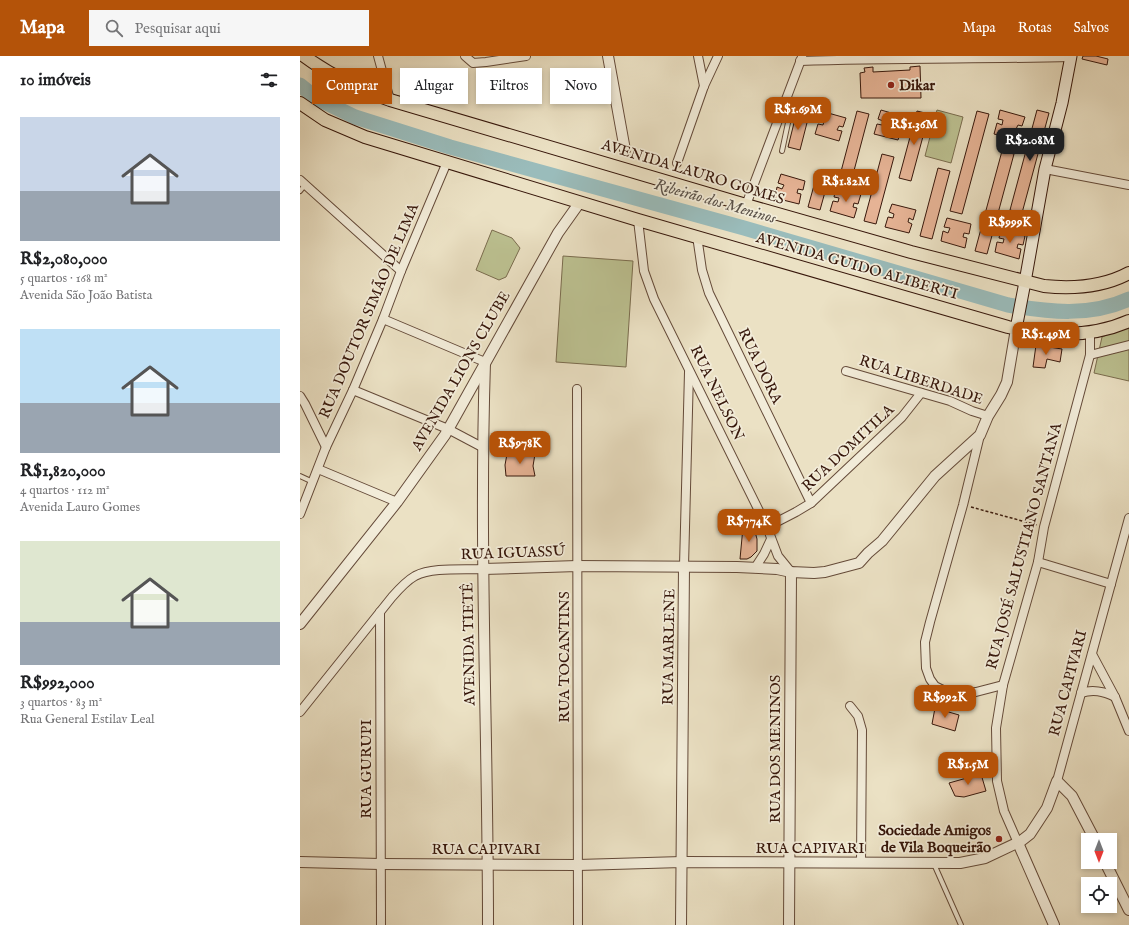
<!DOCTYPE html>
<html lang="pt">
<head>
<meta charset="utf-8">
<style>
  body { margin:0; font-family:"IM FELL English",serif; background:#f6f6f6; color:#202124; height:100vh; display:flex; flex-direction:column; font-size:15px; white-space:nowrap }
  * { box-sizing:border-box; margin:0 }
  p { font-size:13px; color:#757577 }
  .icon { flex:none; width:22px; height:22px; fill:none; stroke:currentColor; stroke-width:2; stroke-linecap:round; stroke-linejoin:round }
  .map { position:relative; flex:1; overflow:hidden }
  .details { display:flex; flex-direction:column; background:#fff; width:300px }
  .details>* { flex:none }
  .banner { position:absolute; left:12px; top:12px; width:380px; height:36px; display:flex; gap:8px }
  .needle { width:26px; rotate:180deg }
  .buttons { position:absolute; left:781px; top:777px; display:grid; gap:8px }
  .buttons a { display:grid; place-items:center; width:36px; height:36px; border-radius:0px; background:#fff; box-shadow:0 2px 6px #0003; font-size:20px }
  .price { position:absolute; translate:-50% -34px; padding:0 9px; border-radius:8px; background:#b45309; color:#fff; font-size:13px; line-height:26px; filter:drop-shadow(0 1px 2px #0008) }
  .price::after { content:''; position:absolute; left:50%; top:24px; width:12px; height:9px; margin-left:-6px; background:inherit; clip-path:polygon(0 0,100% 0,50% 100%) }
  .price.on { background:#222; color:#fff }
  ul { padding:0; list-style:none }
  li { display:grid; align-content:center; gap:8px; height:212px; padding:0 20px }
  li span { display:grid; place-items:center; height:124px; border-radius:0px; color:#555 }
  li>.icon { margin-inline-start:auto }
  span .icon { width:72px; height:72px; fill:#fffc; stroke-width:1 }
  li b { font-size:17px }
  h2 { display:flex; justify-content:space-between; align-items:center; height:48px; padding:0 20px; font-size:17px }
  .pill { padding:0 14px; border-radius:0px; background:#fff; box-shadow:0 2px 6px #0003; font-size:14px; line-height:36px }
  .pill.on { background:#b45309; color:#fff }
  header { display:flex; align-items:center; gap:24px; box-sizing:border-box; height:56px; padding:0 20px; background:#b45309; color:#fff }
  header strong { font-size:19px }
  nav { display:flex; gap:22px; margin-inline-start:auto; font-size:14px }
  .search { width:280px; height:36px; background:#f6f6f6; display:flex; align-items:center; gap:10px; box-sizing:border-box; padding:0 14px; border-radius:0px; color:#757577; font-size:15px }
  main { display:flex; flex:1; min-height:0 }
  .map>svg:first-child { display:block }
</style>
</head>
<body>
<header>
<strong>Mapa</strong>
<div class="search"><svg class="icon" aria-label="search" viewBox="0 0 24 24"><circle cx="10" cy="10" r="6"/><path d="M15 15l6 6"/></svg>Pesquisar aqui</div>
<nav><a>Mapa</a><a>Rotas</a><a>Salvos</a></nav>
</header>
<main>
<section class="details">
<h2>10 imóveis<svg class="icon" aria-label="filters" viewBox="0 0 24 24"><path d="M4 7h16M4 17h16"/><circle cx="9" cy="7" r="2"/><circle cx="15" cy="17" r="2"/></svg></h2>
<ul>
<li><span style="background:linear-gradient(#c9d6e8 60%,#9aa5b1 0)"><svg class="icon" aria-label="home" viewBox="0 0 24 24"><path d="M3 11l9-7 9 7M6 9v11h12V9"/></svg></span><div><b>R$2,080,000</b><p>5 quartos · 168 m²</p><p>Avenida São João Batista</p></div></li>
<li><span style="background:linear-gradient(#bfe0f5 60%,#9aa5b1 0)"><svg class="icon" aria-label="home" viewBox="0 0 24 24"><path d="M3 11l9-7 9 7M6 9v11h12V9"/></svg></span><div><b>R$1,820,000</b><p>4 quartos · 112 m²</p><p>Avenida Lauro Gomes</p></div></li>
<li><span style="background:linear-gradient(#dfe7d0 65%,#9aa5b1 0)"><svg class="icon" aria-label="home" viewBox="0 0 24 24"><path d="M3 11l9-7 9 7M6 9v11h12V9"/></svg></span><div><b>R$992,000</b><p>3 quartos · 83 m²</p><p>Rua General Estilav Leal</p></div></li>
</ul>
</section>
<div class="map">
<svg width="829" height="869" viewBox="0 0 829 869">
  <rect width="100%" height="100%" fill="#ebe1c4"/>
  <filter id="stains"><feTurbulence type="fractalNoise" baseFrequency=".005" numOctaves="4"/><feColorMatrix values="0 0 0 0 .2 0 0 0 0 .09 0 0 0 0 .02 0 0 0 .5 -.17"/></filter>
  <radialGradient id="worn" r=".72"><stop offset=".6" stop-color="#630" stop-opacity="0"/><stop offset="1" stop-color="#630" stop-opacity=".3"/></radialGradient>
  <g fill="#bcc191" stroke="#7a6c4e">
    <polygon points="637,54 663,61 651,107 625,100"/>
    <polygon points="192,174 212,182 220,192 206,221 199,224 176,214"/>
    <polygon points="263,200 333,205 326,311 256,306"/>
    <polygon points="829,269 829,325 794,317 802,281"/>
  </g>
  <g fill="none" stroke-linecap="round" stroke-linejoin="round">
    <path stroke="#9abcbb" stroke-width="15" d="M0 29 16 42 55 61 150 91 444 172 708 249C749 256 790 261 829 243"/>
  </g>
  <g fill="#e6b395" stroke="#37170b">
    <polygon points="783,0 796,0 808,3 807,9 782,3"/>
    <polygon points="620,10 621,42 561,42 560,17 565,16 564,12 573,11 573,16 610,14 610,11"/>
    <polygon points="581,54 605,61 602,70 598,69 597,73 601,74 598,84 574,78 577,68 582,69 583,65 578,63"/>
    <polygon points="700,54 725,61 722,70 718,69 716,73 721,74 718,84 694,78 697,67 702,69 703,64 698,63"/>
    <polygon points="737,54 749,57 722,157 710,154"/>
    <polygon points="497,55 509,59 500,94 488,91"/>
    <polygon points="521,55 546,62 543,71 539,70 537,74 542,75 539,85 515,78 518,68 523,69 524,65 519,64"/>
    <polygon points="557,55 569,58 551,126 539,123"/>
    <polygon points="617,55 629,58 611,125 599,122"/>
    <polygon points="677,55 689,58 662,158 650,155"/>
    <polygon points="702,95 714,98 687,198 675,195"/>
    <polygon points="582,98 594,101 576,168 564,165"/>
    <polygon points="638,112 650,115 632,183 620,180"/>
    <polygon points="518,115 530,118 520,154 508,151"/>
    <polygon points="481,118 505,125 503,134 498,133 497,137 501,138 499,148 475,142 477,131 482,133 484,129 478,127"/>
    <polygon points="536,132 561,138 558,148 554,147 553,151 557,152 554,162 530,155 533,145 538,146 539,142 534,141"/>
    <polygon points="592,148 616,154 613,164 609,162 608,166 612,168 609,177 585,171 588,161 593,162 594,158 589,156"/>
    <polygon points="647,162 671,168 669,178 664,177 663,181 667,182 665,192 641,185 643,175 648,177 650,172 644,171"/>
    <polygon points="701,173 725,180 723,189 718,188 717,192 721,193 719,203 695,196 697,186 703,187 704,183 699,182"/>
    <polygon points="736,289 762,293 760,306 747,303 745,312 733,311"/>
    <polygon points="207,398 235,398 233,410 235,420 206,420 205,409"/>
    <polygon points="443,471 454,472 457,483 457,495 451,501 447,503 440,503"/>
    <polygon points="635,652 659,659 655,675 632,668"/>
    <polygon points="681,718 686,735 664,741 655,740 649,727"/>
  </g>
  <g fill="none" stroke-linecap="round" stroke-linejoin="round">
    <defs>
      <g id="service">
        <polyline points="482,95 492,48"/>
        <polyline points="0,135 5,129"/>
        <polyline points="0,420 13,426"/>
        <polyline points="634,808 661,869"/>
      </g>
      <g id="minor">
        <polyline points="78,0 90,44"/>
        <polyline points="165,0 173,7 186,6 226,0"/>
        <polyline points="398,0 404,30"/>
        <path d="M500 5C590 2 681 3 771 1"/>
        <polyline points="377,107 404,30 418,0"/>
        <polyline points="745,113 829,129"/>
        <polyline points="0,124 101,215"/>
        <polyline points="446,149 502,1"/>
        <polyline points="338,164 344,215 354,243 467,471 478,500 491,516"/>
        <polyline points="397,180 402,214 409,237 511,447"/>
        <polyline points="83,263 185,306"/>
        <polyline points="790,299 829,289"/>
        <polyline points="546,315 650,345 672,355 688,360"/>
        <polyline points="277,333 278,869"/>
        <polyline points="53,334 148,373 182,391"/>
        <polyline points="0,340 5,348 26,391"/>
        <polyline points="680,379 663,449 630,566 625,586 626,612 630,623 635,630 651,638 676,636 703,629"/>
        <polyline points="18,413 97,446"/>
        <polyline points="0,458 26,391 53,334 83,263 101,215 147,106"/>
        <polyline points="467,471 496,456 511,447 602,361 621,337"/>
        <polyline points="738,506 811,528"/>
        <polyline points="384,510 389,316"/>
        <polyline points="455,512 464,498 471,483"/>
        <polyline points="80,556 81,869"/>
        <polyline points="792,598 815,641 829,675"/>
        <path d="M781 637C793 633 803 635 815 641"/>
        <polyline points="550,650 558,660 562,674 561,807"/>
        <path d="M0 656 92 541C99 533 106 525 115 520 133 511 162 514 183 513"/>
        <polyline points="757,725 829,462"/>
        <polyline points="718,787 704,755 697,725 696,672 703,629 738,506 744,471 790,299 790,276"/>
      </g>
      <g id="tertiary">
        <polyline points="308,0 325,94"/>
        <path d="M185 306C179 494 188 681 188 869"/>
        <polyline points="183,513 277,510 437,511 477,513 491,516 514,517 525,516 559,507 568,497 582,485 635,420 680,379 688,360 701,339 707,326 716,273"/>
        <polyline points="0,568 97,446 145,379 258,177 280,146"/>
        <polyline points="718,787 754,869"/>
        <polyline points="0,806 80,808 278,809 382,806 660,807 685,802 721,785 730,778 747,752 757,725 772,740 795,784"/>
        <polyline points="805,806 829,854"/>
        <polyline points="381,869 384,510"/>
        <polyline points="489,869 491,516"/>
      </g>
      <polyline id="secondary" points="716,273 725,226 745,113 762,47 771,0"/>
      <g id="primary">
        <path d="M4 0C31 20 59 33 90 44L446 149 611 196 744 230C773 233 803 231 829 217"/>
        <path d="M0 47 25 64 65 81 338 164 708 271C747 280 791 282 829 265"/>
      </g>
    </defs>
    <use href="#service" stroke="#644a39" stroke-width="6"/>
    <use href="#minor" stroke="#644a39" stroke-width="10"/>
    <use href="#tertiary" stroke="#644a39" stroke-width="12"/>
    <use href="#secondary" stroke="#37170b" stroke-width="13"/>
    <use href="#primary" stroke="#37170b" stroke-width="14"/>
    <polyline stroke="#37170b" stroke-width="1.5" stroke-dasharray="3 2" stroke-linecap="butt" points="671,451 737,469"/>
    <use href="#service" stroke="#f2ecd9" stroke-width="4"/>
    <use href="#minor" stroke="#f2ecd9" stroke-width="8"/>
    <use href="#tertiary" stroke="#f2ecd9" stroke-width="10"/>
    <use href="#secondary" stroke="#f2ecd9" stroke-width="11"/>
    <use href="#primary" stroke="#ebe1c4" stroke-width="12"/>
  </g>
  <g fill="#8f2418" stroke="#f2ecd9" stroke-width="1.5">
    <circle cx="591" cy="29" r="4"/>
    <circle cx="699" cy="783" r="4"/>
  </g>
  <g text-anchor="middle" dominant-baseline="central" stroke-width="3.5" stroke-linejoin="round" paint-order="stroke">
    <g font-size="15" font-weight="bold" fill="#37170b" stroke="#f2ecd9" text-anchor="start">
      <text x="599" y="29">Dikar</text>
      <text x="691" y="774" text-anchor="end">Sociedade Amigos<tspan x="691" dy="17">de Vila Boqueirão</tspan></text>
    </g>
    <g font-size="15" fill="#37170b" stroke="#f2ecd9">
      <text transform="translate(393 116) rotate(17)">AVENIDA LAURO GOMES</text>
      <text transform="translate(557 210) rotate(16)">AVENIDA GUIDO ALIBERTI</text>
      <text transform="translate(69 255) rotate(-67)">RUA DOUTOR SIMÃO DE LIMA</text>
      <text transform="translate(460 310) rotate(64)">RUA DORA</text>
      <text transform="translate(161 315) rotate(-60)">AVENIDA LIONS CLUBE</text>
      <text transform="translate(621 324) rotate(18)">RUA LIBERDADE</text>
      <text transform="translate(417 337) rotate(64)">RUA NELSON</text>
      <text transform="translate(548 392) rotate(-43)">RUA DOMITILA</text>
      <text transform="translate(724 490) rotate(-75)">RUA JOSÉ SALUSTIANO SANTANA</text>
      <text transform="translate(213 497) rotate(-2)">RUA IGUASSÚ</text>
      <text transform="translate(169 588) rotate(-91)">AVENIDA TIETÊ</text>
      <text transform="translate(369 591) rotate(-89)">RUA MARLENE</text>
      <text transform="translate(264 601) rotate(-90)">RUA TOCANTINS</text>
      <text transform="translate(768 627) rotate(-75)">RUA CAPIVARI</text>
      <text transform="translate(475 693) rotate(-90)">RUA DOS MENINOS</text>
      <text transform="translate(66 713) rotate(-90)">RUA GURUPI</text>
      <text x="510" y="792">RUA CAPIVARI</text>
      <text x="186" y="793">RUA CAPIVARI</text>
    </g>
    <g font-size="16" font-style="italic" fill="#5a5149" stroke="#f2ecd9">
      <text transform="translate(415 146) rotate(16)">Ribeirão dos Meninos</text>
    </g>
  </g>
  <rect width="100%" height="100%" filter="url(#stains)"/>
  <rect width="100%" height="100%" fill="url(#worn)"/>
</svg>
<div class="buttons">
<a><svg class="needle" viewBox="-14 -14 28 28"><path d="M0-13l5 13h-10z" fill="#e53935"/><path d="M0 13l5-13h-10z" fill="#757577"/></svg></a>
<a><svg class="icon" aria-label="locate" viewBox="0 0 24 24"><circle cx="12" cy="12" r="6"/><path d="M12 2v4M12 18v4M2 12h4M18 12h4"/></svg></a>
</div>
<b class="price" style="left:498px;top:75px">R$1.69M</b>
<b class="price" style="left:614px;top:90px">R$1.36M</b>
<b class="price on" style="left:730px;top:106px">R$2.08M</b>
<b class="price" style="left:546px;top:147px">R$1.82M</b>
<b class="price" style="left:710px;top:188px">R$999K</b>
<b class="price" style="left:746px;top:300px">R$1.49M</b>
<b class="price" style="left:220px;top:409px">R$978K</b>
<b class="price" style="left:449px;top:487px">R$774K</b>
<b class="price" style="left:645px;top:663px">R$992K</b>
<b class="price" style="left:668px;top:730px">R$1.5M</b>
<div class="banner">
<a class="pill on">Comprar</a>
<a class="pill">Alugar</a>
<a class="pill">Filtros</a>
<a class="pill">Novo</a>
</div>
</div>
</main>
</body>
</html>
